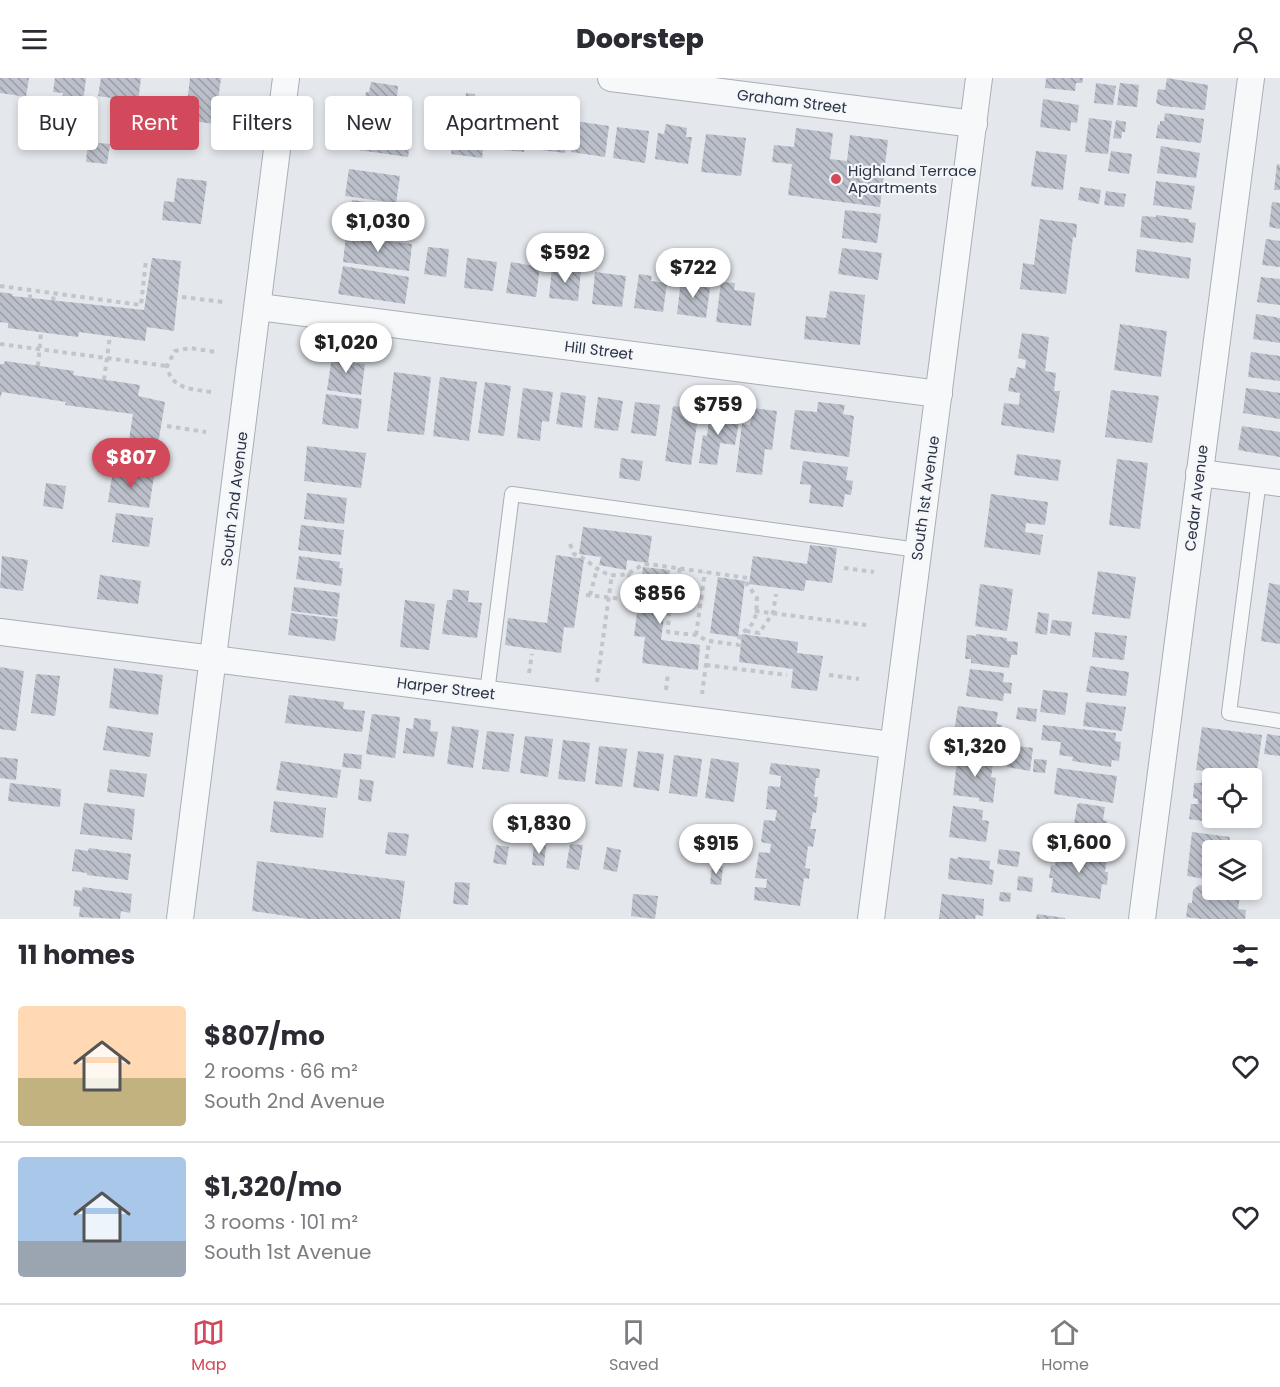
<!DOCTYPE html>
<html lang="en">
<head>
<meta charset="utf-8">
<style>
  body { margin:0; font-family:Poppins,sans-serif; background:#f2f2f3; color:#2b2b33; height:100vh; display:flex; flex-direction:column; font-size:22px; white-space:nowrap }
  * { box-sizing:border-box; margin:0 }
  p { font-size:20px; color:#7c7c81 }
  .icon { flex:none; width:33px; height:33px; fill:none; stroke:currentColor; stroke-width:2; stroke-linecap:round; stroke-linejoin:round }
  .map { position:relative; height:841px; overflow:hidden }
  .details { display:flex; flex-direction:column; background:#fff; flex:1 }
  .details>* { flex:none }
  .top-card { position:absolute; left:18px; top:18px; width:600px; height:54px; display:flex; gap:12px }
  .tools { position:absolute; left:1202px; top:690px; display:grid; gap:12px }
  .tools a { display:grid; place-items:center; width:60px; height:60px; border-radius:6px; background:#fff; box-shadow:0 3px 9px #0003; font-size:30px }
  .price { position:absolute; translate:-50% -51px; padding:0 14px; border-radius:21px; background:#fff; color:#222; font-size:20px; line-height:39px; filter:drop-shadow(0 2px 3px #0008) }
  .price::after { content:''; position:absolute; left:50%; top:36px; width:18px; height:14px; margin-left:-9px; background:inherit; clip-path:polygon(0 0,100% 0,50% 100%) }
  .price.selected { background:#d1495b; color:#fff }
  ul { padding:0; list-style:none }
  li { display:flex; align-items:center; gap:18px; height:150px; padding:0 18px }
  li+li { border-top:2px solid #e1e1e2 }
  li span { display:grid; place-items:center; flex:none; width:168px; height:120px; border-radius:6px; color:#555 }
  li>.icon { margin-inline-start:auto }
  span .icon { width:72px; height:72px; fill:#fffc; stroke-width:1 }
  li b { font-size:26px }
  h2 { display:flex; justify-content:space-between; align-items:center; height:72px; padding:0 18px; font-size:26px }
  .pill { padding:0 21px; border-radius:6px; background:#fff; box-shadow:0 3px 9px #0003; font-size:21px; line-height:54px }
  .pill.selected { background:#d1495b; color:#fff }
  header { display:flex; justify-content:space-between; align-items:center; height:78px; padding:0 18px; background:#fff; font-size:27px; font-weight:800 }
  .dock { display:flex; justify-content:space-around; align-items:center; height:84px; border-top:2px solid #e1e1e2; background:#fff; font-size:16px; color:#7c7c81 }
  .dock a { display:grid; justify-items:center; gap:3px }
  .dock .selected { color:#d1495b }
  .map>svg:first-child { display:block }
</style>
</head>
<body>
<header><svg class="icon" aria-label="menu" viewBox="0 0 24 24"><path d="M4 6h16M4 12h16M4 18h16"/></svg>Doorstep<svg class="icon" aria-label="person" viewBox="0 0 24 24"><circle cx="12" cy="8" r="4"/><path d="M4 21q1-7 8-7t8 7"/></svg></header>
<div class="map">
<svg width="1280" height="841" viewBox="0 0 1280 841">
  <defs>
    <pattern id="building-back-hatch" width="6" height="6" patternUnits="userSpaceOnUse" patternTransform="scale(1.5)"><rect width="6" height="6" fill="#bbc0ca"/><path d="M-1 5l2 2M0 0l6 6M5-1l2 2" fill="none" stroke="#989da6"/></pattern>
  </defs>
  <rect width="100%" height="100%" fill="#e4e7ec"/>
  <g fill="url(#building-back-hatch)">
    <polygon points="0,0 29,0 26,19 0,15"/>
    <polygon points="55,0 86,0 81,40 60,37 63,15 53,14"/>
    <polygon points="101,0 141,0 138,24 98,18"/>
    <polygon points="190,0 221,0 215,46 185,42"/>
    <polygon points="1046,0 1083,0 1082,5 1076,5 1075,13 1045,10"/>
    <polygon points="1167,0 1208,7 1205,32 1163,28 1156,25 1158,11 1165,12"/>
    <polygon points="371,4 398,8 397,20 405,21 401,48 365,43 366,35 363,34 366,14 369,14"/>
    <polygon points="1096,5 1116,8 1113,27 1094,25"/>
    <polygon points="1120,5 1139,7 1137,29 1117,27"/>
    <polygon points="466,15 475,16 474,27 489,29 482,80 451,76 458,24 465,25"/>
    <polygon points="509,21 520,22 519,33 529,34 524,74 493,71 498,31 508,32"/>
    <polygon points="1043,21 1079,27 1077,45 1071,44 1070,53 1040,49"/>
    <polygon points="428,31 445,33 442,53 425,51"/>
    <polygon points="1165,35 1204,41 1201,65 1156,60 1158,46 1160,47 1160,43 1164,43"/>
    <polygon points="538,36 570,40 565,75 533,71"/>
    <polygon points="1089,40 1112,43 1108,76 1085,74"/>
    <polygon points="1116,42 1126,44 1125,54 1122,54 1121,61 1113,60"/>
    <polygon points="575,43 609,48 605,79 571,74"/>
    <polygon points="666,46 687,50 686,59 692,59 688,86 655,81 658,55 664,56"/>
    <polygon points="361,47 412,54 408,79 358,72"/>
    <polygon points="617,49 649,53 645,85 613,80"/>
    <polygon points="796,50 833,55 830,81 847,83 850,57 888,62 880,129 788,117 792,86 772,84 774,67 794,69"/>
    <polygon points="706,56 746,60 741,98 701,94"/>
    <polygon points="88,64 110,66 107,86 86,84"/>
    <polygon points="1161,68 1200,75 1196,100 1157,95"/>
    <polygon points="1036,73 1067,77 1063,112 1031,108"/>
    <polygon points="1111,73 1132,76 1129,96 1108,93"/>
    <polygon points="1277,86 1280,87 1280,112 1274,112"/>
    <polygon points="349,91 400,98 396,125 345,118"/>
    <polygon points="177,100 207,103 201,146 162,142 164,123 174,124"/>
    <polygon points="1156,103 1195,108 1191,132 1153,127"/>
    <polygon points="1080,109 1101,112 1099,126 1078,122"/>
    <polygon points="1106,113 1126,116 1124,129 1104,127"/>
    <polygon points="352,122 416,131 412,160 348,151"/>
    <polygon points="1272,124 1280,125 1280,151 1269,149"/>
    <polygon points="845,132 881,136 877,165 842,160"/>
    <polygon points="1156,137 1189,141 1189,144 1196,145 1193,165 1186,164 1186,165 1140,159 1142,138 1156,139"/>
    <polygon points="1040,141 1077,146 1076,160 1073,159 1066,216 1020,211 1023,185 1034,187"/>
    <polygon points="346,158 412,166 409,193 343,184"/>
    <polygon points="1266,161 1280,163 1280,189 1262,187"/>
    <polygon points="428,169 449,171 446,199 424,196"/>
    <polygon points="842,170 882,175 878,202 838,196"/>
    <polygon points="1137,171 1191,180 1189,201 1135,194"/>
    <polygon points="152,180 181,183 174,253 147,249 145,263 79,254 78,259 8,250 8,245 0,244 0,214 13,216 12,218 144,232"/>
    <polygon points="467,180 497,184 493,213 464,210"/>
    <polygon points="511,184 540,189 536,219 506,215"/>
    <polygon points="343,188 409,199 405,226 338,216"/>
    <polygon points="552,189 581,192 578,223 549,220"/>
    <polygon points="595,194 626,198 622,229 592,226"/>
    <polygon points="639,196 652,198 651,203 667,205 663,234 634,230"/>
    <polygon points="1261,199 1280,201 1280,227 1257,224"/>
    <polygon points="681,201 699,203 698,208 710,210 706,240 677,236"/>
    <polygon points="721,204 735,205 734,212 755,215 751,248 716,244"/>
    <polygon points="830,213 865,217 860,267 804,261 806,238 826,240"/>
    <polygon points="1256,236 1280,240 1280,265 1253,261"/>
    <polygon points="1120,246 1167,253 1161,299 1114,292"/>
    <polygon points="1022,255 1049,259 1045,293 1056,295 1054,313 1060,313 1054,355 1001,347 1004,325 1019,327 1020,315 1008,313 1010,300 1015,300 1017,289 1025,291 1026,282 1018,280"/>
    <polygon points="333,272 355,275 354,285 365,286 361,317 327,312"/>
    <polygon points="1251,274 1280,278 1280,303 1248,299"/>
    <polygon points="5,283 74,293 73,297 140,307 138,318 165,324 157,372 128,368 133,336 65,327 66,324 2,314 0,320 0,286 4,286"/>
    <polygon points="394,294 431,299 424,357 387,353"/>
    <polygon points="440,299 477,304 469,363 433,358"/>
    <polygon points="485,304 511,308 504,358 478,355"/>
    <polygon points="523,310 553,314 549,344 542,343 540,363 517,360"/>
    <polygon points="1246,310 1280,315 1280,341 1243,335"/>
    <polygon points="1111,312 1159,318 1152,365 1105,359"/>
    <polygon points="561,314 586,318 582,350 556,346"/>
    <polygon points="326,316 362,321 358,351 322,346"/>
    <polygon points="598,319 623,323 618,353 594,350"/>
    <polygon points="635,324 660,327 656,358 631,355"/>
    <polygon points="818,324 845,327 843,336 854,338 849,379 790,371 795,332 817,334"/>
    <polygon points="673,328 699,332 691,387 665,383"/>
    <polygon points="753,330 777,333 772,372 765,371 762,397 736,394 742,346 750,347"/>
    <polygon points="710,333 740,337 735,367 720,365 717,387 699,385 703,357 707,358"/>
    <polygon points="1242,348 1280,354 1280,379 1238,372"/>
    <polygon points="307,368 366,375 361,410 304,403"/>
    <polygon points="1017,376 1061,382 1058,403 1014,397"/>
    <polygon points="621,380 643,383 640,403 619,400"/>
    <polygon points="1117,381 1148,385 1140,451 1109,447"/>
    <polygon points="803,383 848,389 846,402 853,403 851,417 845,416 843,429 809,425 811,407 800,406"/>
    <polygon points="113,392 154,398 149,430 108,424"/>
    <polygon points="46,405 66,408 63,431 43,428"/>
    <polygon points="307,415 347,420 344,446 304,441"/>
    <polygon points="991,416 1048,424 1045,447 1026,445 1025,454 1043,457 1040,477 984,469"/>
    <polygon points="116,435 153,440 149,469 112,464"/>
    <polygon points="301,447 344,452 341,477 298,472"/>
    <polygon points="583,449 652,458 648,485 627,482 626,492 599,487 601,479 579,476"/>
    <polygon points="810,467 837,470 832,505 806,502 804,513 749,506 753,478 807,486"/>
    <polygon points="556,477 584,481 574,550 564,549 561,575 505,567 508,540 547,545"/>
    <polygon points="2,478 28,482 23,513 0,510"/>
    <polygon points="299,478 340,484 339,490 343,490 341,508 296,501"/>
    <polygon points="643,489 670,492 661,562 700,567 698,592 642,585 645,559 634,558"/>
    <polygon points="1098,493 1136,499 1130,541 1092,536"/>
    <polygon points="100,497 141,503 138,526 97,521"/>
    <polygon points="718,499 745,503 738,559 710,555"/>
    <polygon points="1269,505 1280,507 1280,566 1261,563"/>
    <polygon points="980,506 1013,511 1007,553 975,548"/>
    <polygon points="294,509 340,515 337,539 291,533"/>
    <polygon points="453,511 469,513 468,524 482,525 477,560 442,556 447,522 452,522"/>
    <polygon points="405,522 435,526 429,572 400,569"/>
    <polygon points="1038,534 1049,536 1047,557 1035,555"/>
    <polygon points="291,535 338,541 335,563 288,557"/>
    <polygon points="1052,542 1072,544 1070,558 1050,555"/>
    <polygon points="1095,554 1127,558 1124,582 1092,579"/>
    <polygon points="742,556 798,564 797,575 823,578 817,613 791,610 793,591 739,584"/>
    <polygon points="976,556 1007,560 1007,563 1018,564 1017,577 1011,577 1009,590 971,585 971,581 965,581 967,557 976,558"/>
    <polygon points="1090,588 1129,594 1126,618 1086,614"/>
    <polygon points="0,589 24,593 16,653 0,651"/>
    <polygon points="114,590 163,597 158,637 109,630"/>
    <polygon points="970,591 1004,595 1003,604 1012,605 1011,616 1004,615 1003,623 966,618"/>
    <polygon points="36,596 60,598 55,638 31,635"/>
    <polygon points="1043,612 1068,615 1065,637 1040,634"/>
    <polygon points="289,617 344,624 343,631 365,633 362,654 285,645"/>
    <polygon points="1086,624 1126,629 1122,653 1083,648"/>
    <polygon points="958,628 998,634 996,646 1002,647 1000,661 954,654"/>
    <polygon points="1018,629 1037,631 1036,644 1016,641"/>
    <polygon points="372,636 400,639 395,680 366,676"/>
    <polygon points="414,640 431,642 430,653 438,654 434,679 403,675 406,650 413,651"/>
    <polygon points="1043,647 1116,655 1115,663 1121,664 1119,683 1112,682 1111,689 1072,683 1073,679 1059,677 1061,664 1041,662"/>
    <polygon points="107,648 153,655 150,679 103,672"/>
    <polygon points="452,648 479,652 473,690 447,686"/>
    <polygon points="1202,649 1262,657 1256,700 1196,692"/>
    <polygon points="487,653 514,656 509,694 482,691"/>
    <polygon points="1267,656 1280,658 1280,678 1264,676"/>
    <polygon points="525,658 553,661 548,699 520,695"/>
    <polygon points="563,662 590,665 585,704 558,701"/>
    <polygon points="1010,667 1033,670 1030,693 1007,689"/>
    <polygon points="599,668 627,671 622,709 595,706"/>
    <polygon points="638,673 664,676 659,713 633,709"/>
    <polygon points="344,675 362,677 361,691 342,689"/>
    <polygon points="958,675 994,680 991,699 996,700 993,725 979,723 979,720 953,717"/>
    <polygon points="674,677 702,681 697,719 669,715"/>
    <polygon points="0,679 18,681 16,702 0,700"/>
    <polygon points="711,680 739,685 734,724 705,720"/>
    <polygon points="1034,681 1047,682 1045,695 1033,694"/>
    <polygon points="281,683 341,692 337,720 276,712"/>
    <polygon points="771,685 820,691 819,700 816,700 814,719 818,719 816,735 813,734 810,751 816,751 813,769 808,768 805,790 810,791 809,801 804,800 800,828 754,822 755,809 766,810 767,801 755,800 759,774 770,775 771,766 761,764 764,742 775,743 777,732 766,731 768,708 780,709 781,698 769,696"/>
    <polygon points="1057,690 1117,698 1113,725 1054,716"/>
    <polygon points="110,691 147,696 144,719 107,714"/>
    <polygon points="360,701 374,703 371,724 358,722"/>
    <polygon points="1201,703 1212,705 1212,740 1250,740 1249,750 1189,741 1191,726 1198,726 1198,721 1193,720 1194,705 1201,705"/>
    <polygon points="10,705 61,711 60,729 8,723"/>
    <polygon points="274,723 326,730 323,760 270,754"/>
    <polygon points="84,725 135,731 132,762 80,756"/>
    <polygon points="1079,725 1105,729 1103,742 1107,743 1104,764 1100,764 1099,771 1071,765 1077,727"/>
    <polygon points="953,728 983,732 982,742 989,743 986,764 949,759"/>
    <polygon points="388,754 409,756 406,778 385,776"/>
    <polygon points="1192,754 1230,759 1229,772 1212,772 1212,802 1187,798"/>
    <polygon points="534,765 546,767 544,788 532,787"/>
    <polygon points="570,766 583,767 579,792 566,790"/>
    <polygon points="496,767 509,769 506,787 493,785"/>
    <polygon points="607,769 621,772 617,794 603,791"/>
    <polygon points="89,770 131,776 128,802 87,797 87,795 72,793 75,771 88,773"/>
    <polygon points="999,771 1020,774 1018,789 997,786"/>
    <polygon points="1058,772 1107,779 1105,794 1108,794 1107,807 1102,806 1100,821 1051,814 1053,800 1049,800 1051,787 1055,788"/>
    <polygon points="958,779 990,783 989,791 994,792 992,807 948,801 950,780 957,781"/>
    <polygon points="257,783 405,803 400,841 308,841 252,833"/>
    <polygon points="712,786 723,788 721,807 710,806"/>
    <polygon points="1018,798 1033,800 1032,814 1017,812"/>
    <polygon points="455,804 470,805 468,827 453,826"/>
    <polygon points="1199,807 1212,809 1212,812 1241,813 1238,831 1246,832 1245,841 1202,841 1186,839 1188,825 1192,825 1193,812"/>
    <polygon points="83,809 132,816 130,835 121,833 120,841 79,839 80,829 73,828 75,812 82,813"/>
    <polygon points="1000,814 1011,815 1010,824 999,823"/>
    <polygon points="633,816 658,818 655,841 631,838"/>
    <polygon points="942,816 984,821 983,838 976,837 975,841 939,841"/>
    <polygon points="1037,836 1065,840 1065,841 1036,841"/>
  </g>
  <g fill="none" stroke-linecap="round" stroke-linejoin="round">
    <defs>
      <g id="lane">
        <polyline points="1259,402 1229,635 1280,643"/>
        <polyline points="487,615 512,416 918,472"/>
      </g>
      <g id="street">
        <polyline points="611,0 974,46"/>
        <polyline points="259,229 939,316"/>
        <polyline points="1199,395 1280,405"/>
        <polyline points="0,554 892,667"/>
        <polyline points="180,841 286,0"/>
        <polyline points="871,841 979,0"/>
        <polyline points="1142,841 1251,0"/>
      </g>
    </defs>
    <use href="#lane" stroke="#a9aeb7" stroke-width="16"/>
    <use href="#street" stroke="#a9aeb7" stroke-width="28"/>
    <g stroke="#c2c5cb" stroke-width="4" stroke-dasharray="4.5 4.5" stroke-linecap="butt">
      <polyline points="0,208 141,227 146,182"/>
      <polyline points="182,219 223,224"/>
      <polyline points="30,221 30,212"/>
      <polyline points="53,223 54,216"/>
      <polyline points="0,266 167,288"/>
      <polyline points="38,288 41,254"/>
      <polyline points="104,302 110,258"/>
      <path d="M211 314C191 311 171 311 167 288L175 273 190 270 216 274"/>
      <polyline points="167,348 206,354"/>
      <path d="M570 466 574 476C596 484 601 504 629 495L626 522"/>
      <polyline points="680,490 669,535 668,554 696,557 708,563"/>
      <polyline points="844,490 874,494"/>
      <path d="M629 495 644 486 655 487 748 500 747 506 757 520C756 538 757 546 740 556L739 567 709 563 702 616"/>
      <polyline points="586,517 632,522"/>
      <polyline points="590,517 597,491"/>
      <polyline points="755,533 866,547"/>
      <polyline points="746,553 759,555 773,535 776,516"/>
      <polyline points="696,557 705,494"/>
      <polyline points="706,587 787,597"/>
      <polyline points="529,595 532,576"/>
      <polyline points="829,597 859,601"/>
      <polyline points="597,604 612,496"/>
      <polyline points="666,612 668,595"/>
    </g>
    <use href="#lane" stroke="#f7f8fa" stroke-width="14"/>
    <use href="#street" stroke="#f7f8fa" stroke-width="26"/>
  </g>
  <circle fill="#d1495b" stroke="#f4f6f9" stroke-width="2" cx="836" cy="101" r="6"/>
  <g text-anchor="middle" dominant-baseline="central" stroke-width="4.5" stroke-linejoin="round" paint-order="stroke">
    <g font-size="15" fill="#2b3445" stroke="#f4f6f9">
      <text transform="translate(792 23) rotate(7)">Graham Street</text>
      <text transform="translate(599 272) rotate(7)">Hill Street</text>
      <text transform="translate(925 420) rotate(-82)">South 1st Avenue</text>
      <text transform="translate(1196 420) rotate(-83)">Cedar Avenue</text>
      <text transform="translate(234 421) rotate(-83)">South 2nd Avenue</text>
      <text transform="translate(446 610) rotate(7)">Harper Street</text>
    </g>
    <g font-size="15" fill="#2b3445" stroke="#f4f6f9" text-anchor="start">
      <text x="848" y="92">Highland Terrace<tspan x="848" dy="17">Apartments</tspan></text>
    </g>
  </g>
</svg>
<div class="tools">
<a><svg class="icon" aria-label="locate" viewBox="0 0 24 24"><circle cx="12" cy="12" r="6"/><path d="M12 2v4M12 18v4M2 12h4M18 12h4"/></svg></a>
<a><svg class="icon" aria-label="layers" viewBox="0 0 24 24"><path d="M12 4l9 5-9 5-9-5zM3 14l9 5 9-5"/></svg></a>
</div>
<b class="price" style="left:378px;top:175px">$1,030</b>
<b class="price" style="left:565px;top:206px">$592</b>
<b class="price" style="left:693px;top:221px">$722</b>
<b class="price" style="left:346px;top:296px">$1,020</b>
<b class="price" style="left:718px;top:358px">$759</b>
<b class="price selected" style="left:131px;top:411px">$807</b>
<b class="price" style="left:660px;top:547px">$856</b>
<b class="price" style="left:975px;top:700px">$1,320</b>
<b class="price" style="left:539px;top:777px">$1,830</b>
<b class="price" style="left:1079px;top:796px">$1,600</b>
<b class="price" style="left:716px;top:797px">$915</b>
<div class="top-card">
<a class="pill">Buy</a>
<a class="pill selected">Rent</a>
<a class="pill">Filters</a>
<a class="pill">New</a>
<a class="pill">Apartment</a>
</div>
</div>
<section class="details">
<h2>11 homes<svg class="icon" aria-label="filters" viewBox="0 0 24 24"><path d="M4 7h16M4 17h16"/><circle cx="9" cy="7" r="2"/><circle cx="15" cy="17" r="2"/></svg></h2>
<ul>
<li><span style="background:linear-gradient(#ffd9b3 60%,#c2b280 0)"><svg class="icon" aria-label="home" viewBox="0 0 24 24"><path d="M3 11l9-7 9 7M6 9v11h12V9"/></svg></span><div><b>$807/mo</b><p>2 rooms · 66 m²</p><p>South 2nd Avenue</p></div><svg class="icon" aria-label="heart" viewBox="0 0 24 24"><path d="M12 20l-8-8c-3-5 5-10 8-4 3-6 11-1 8 4z"/></svg></li>
<li><span style="background:linear-gradient(#a9c7e8 70%,#9aa5b1 0)"><svg class="icon" aria-label="home" viewBox="0 0 24 24"><path d="M3 11l9-7 9 7M6 9v11h12V9"/></svg></span><div><b>$1,320/mo</b><p>3 rooms · 101 m²</p><p>South 1st Avenue</p></div><svg class="icon" aria-label="heart" viewBox="0 0 24 24"><path d="M12 20l-8-8c-3-5 5-10 8-4 3-6 11-1 8 4z"/></svg></li>
</ul>
</section>
<nav class="dock">
<a class="selected"><svg class="icon" aria-label="map" viewBox="0 0 24 24"><path d="M3 6l6-2 6 2 6-2v14l-6 2-6-2-6 2zM9 4v14M15 6v14"/></svg>Map</a>
<a><svg class="icon" aria-label="saved" viewBox="0 0 24 24"><path d="M7 4h10v16l-5-4-5 4z"/></svg>Saved</a>
<a><svg class="icon" aria-label="home" viewBox="0 0 24 24"><path d="M3 11l9-7 9 7M6 9v11h12V9"/></svg>Home</a>
</nav>
</body>
</html>
